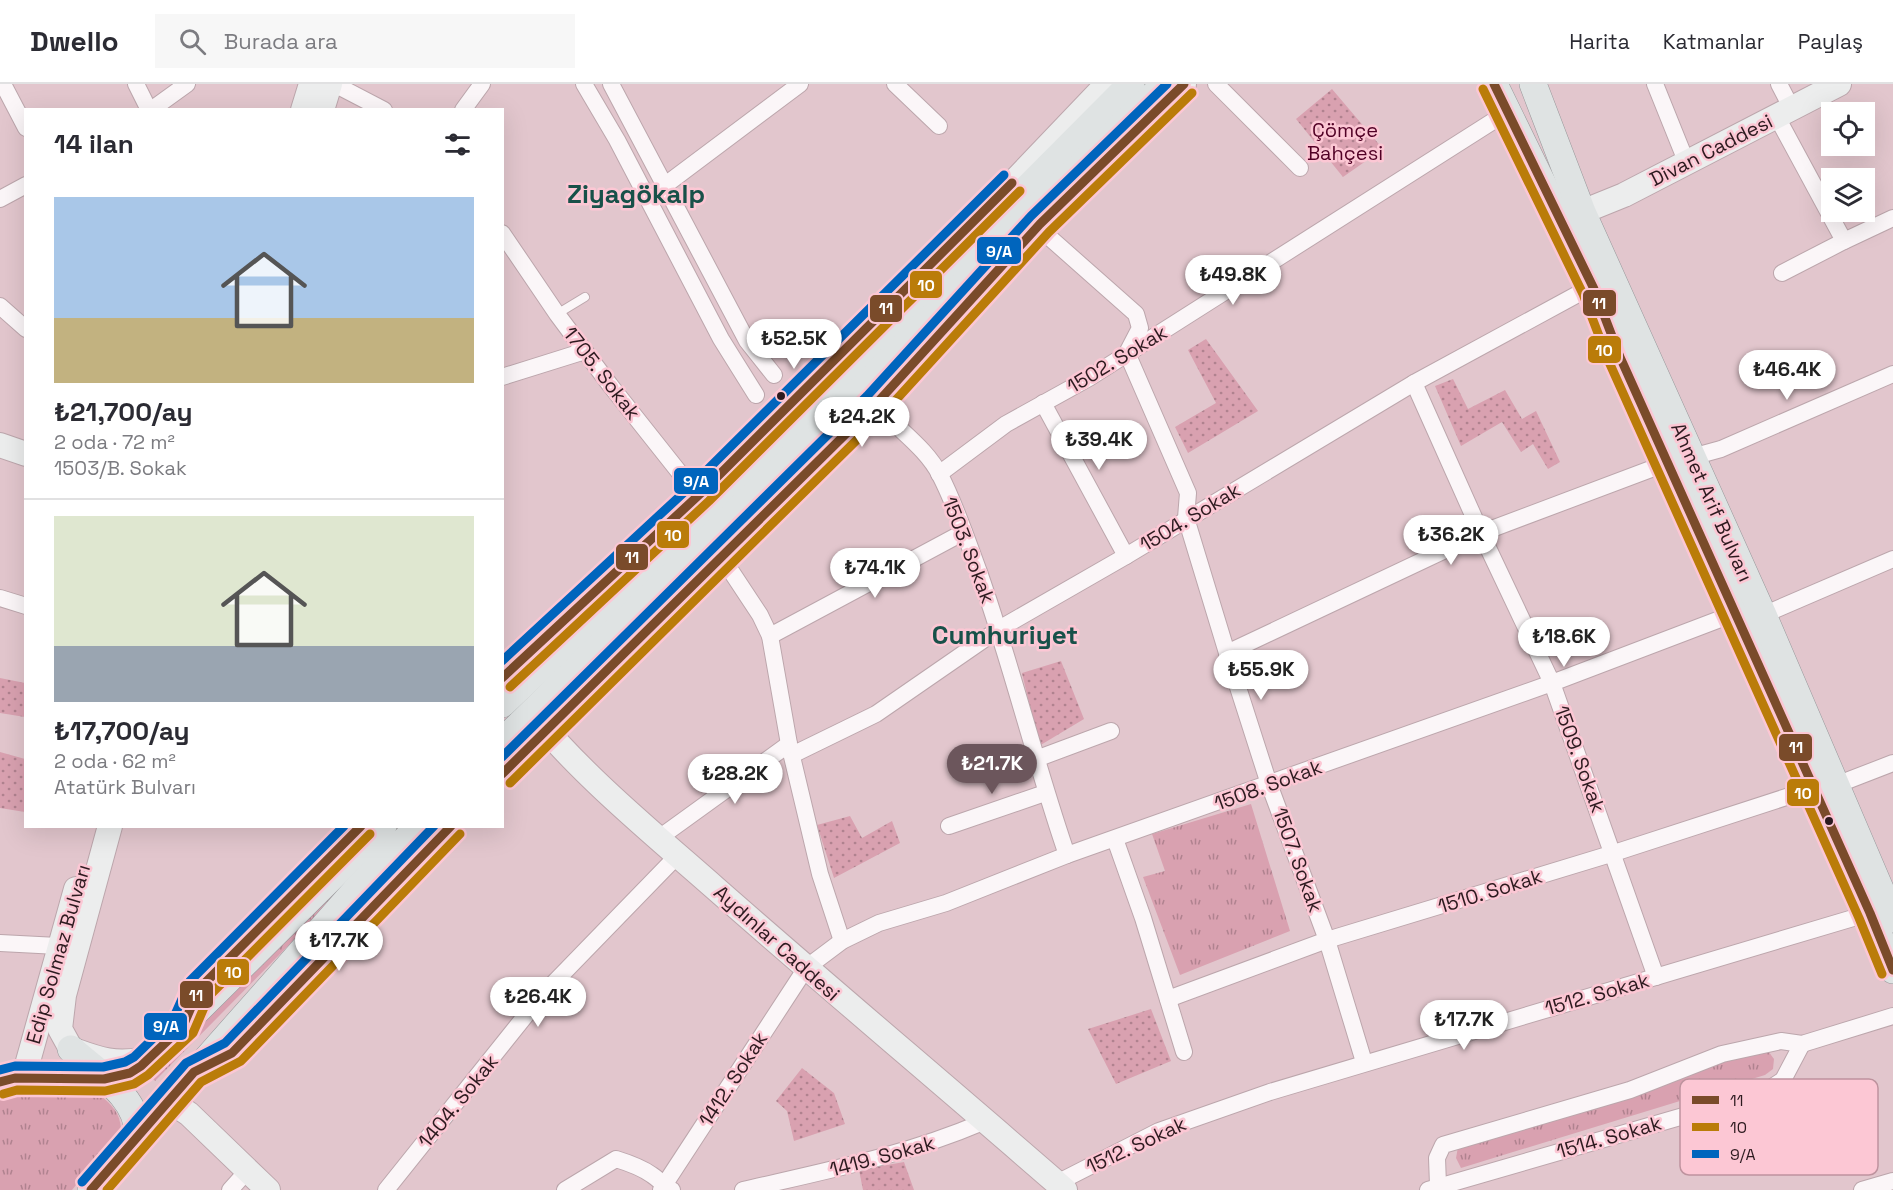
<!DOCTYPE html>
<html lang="tr">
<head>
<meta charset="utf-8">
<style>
  body { margin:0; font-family:"Space Grotesk",sans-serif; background:#f7f7f7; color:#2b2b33; height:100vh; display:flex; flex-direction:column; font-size:22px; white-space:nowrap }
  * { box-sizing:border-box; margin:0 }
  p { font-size:20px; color:#7c7c81 }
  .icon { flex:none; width:33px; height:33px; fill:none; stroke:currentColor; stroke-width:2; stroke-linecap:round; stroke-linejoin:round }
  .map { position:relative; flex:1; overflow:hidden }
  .drawer { position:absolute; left:24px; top:24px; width:480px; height:720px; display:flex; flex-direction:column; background:#fff; border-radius:0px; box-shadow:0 6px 24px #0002 }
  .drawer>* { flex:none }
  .tools { position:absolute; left:1821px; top:18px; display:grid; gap:12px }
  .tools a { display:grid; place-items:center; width:54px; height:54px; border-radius:0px; background:#fff; box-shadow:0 6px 24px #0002; font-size:30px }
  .price { position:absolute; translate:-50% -51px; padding:0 14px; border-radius:21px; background:#fff; color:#222; font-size:20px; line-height:39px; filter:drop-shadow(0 2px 3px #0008) }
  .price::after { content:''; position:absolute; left:50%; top:36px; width:18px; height:14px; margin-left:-9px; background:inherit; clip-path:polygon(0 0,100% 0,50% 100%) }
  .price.current { background:#6c565c; color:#fff }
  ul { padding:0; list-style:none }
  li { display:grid; align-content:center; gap:12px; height:318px; padding:0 30px }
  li+li { border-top:2px solid #e1e1e2 }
  li span { display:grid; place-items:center; height:186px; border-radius:0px; color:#555 }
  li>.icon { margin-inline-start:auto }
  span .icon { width:108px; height:108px; fill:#fffc; stroke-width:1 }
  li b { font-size:26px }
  h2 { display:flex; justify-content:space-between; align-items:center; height:72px; padding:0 30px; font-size:26px }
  header { display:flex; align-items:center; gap:36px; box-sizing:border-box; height:84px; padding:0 30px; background:#fff; border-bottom:2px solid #e1e1e2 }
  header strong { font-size:28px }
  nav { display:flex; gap:33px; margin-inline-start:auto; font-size:21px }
  .search { width:420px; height:54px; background:#f7f7f7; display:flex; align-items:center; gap:15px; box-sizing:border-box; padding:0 21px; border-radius:0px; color:#7c7c81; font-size:22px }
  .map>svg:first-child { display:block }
</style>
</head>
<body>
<header>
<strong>Dwello</strong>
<div class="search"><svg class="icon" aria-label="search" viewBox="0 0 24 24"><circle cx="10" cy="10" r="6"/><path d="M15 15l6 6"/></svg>Burada ara</div>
<nav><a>Harita</a><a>Katmanlar</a><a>Paylaş</a></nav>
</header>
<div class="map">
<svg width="1893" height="1106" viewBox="0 0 1893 1106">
  <defs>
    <pattern id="grass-tufts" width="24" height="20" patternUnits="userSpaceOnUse" patternTransform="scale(1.5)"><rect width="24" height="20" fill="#d9a1b0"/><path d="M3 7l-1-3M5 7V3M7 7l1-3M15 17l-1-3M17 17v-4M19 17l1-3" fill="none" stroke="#b0828f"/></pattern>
    <pattern id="garden-dots" width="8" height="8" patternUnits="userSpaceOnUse" patternTransform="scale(1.5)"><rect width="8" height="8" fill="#d9a1b0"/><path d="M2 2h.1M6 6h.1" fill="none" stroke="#b0828f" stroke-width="1.8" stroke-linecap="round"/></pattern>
  </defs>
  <rect width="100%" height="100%" fill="#e2c6cd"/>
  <g fill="url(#grass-tufts)">
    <polygon points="1251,720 1290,847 1180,891 1143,793 1165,787 1152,750"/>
    <polygon points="338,795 346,803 155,997 147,989"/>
    <polygon points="1759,967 1768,967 1774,975 1773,985 1765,991 1461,1084 1456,1074 1458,1063"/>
    <path d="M53 1009 100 1011C112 1021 120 1029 121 1045L72 1106H0V1015L18 1011Z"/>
  </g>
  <g fill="url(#garden-dots)">
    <polygon points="1332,5 1383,65 1343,93 1296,35"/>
    <polygon points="1206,255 1258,327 1188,369 1175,343 1216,319 1188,266"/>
    <polygon points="1453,295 1468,325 1505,306 1522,335 1536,327 1560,378 1548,385 1533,360 1521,368 1502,338 1461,362 1435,302"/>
    <polygon points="1061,577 1084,635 1039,662 1022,589"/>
    <polygon points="0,594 25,599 25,633 0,629"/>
    <polygon points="0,668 25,675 25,728 0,724"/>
    <polygon points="850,732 862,754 892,737 900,759 834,794 817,741"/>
    <polygon points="1151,925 1171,977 1116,1000 1088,945"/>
    <polygon points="802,984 834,1009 845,1040 794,1057 787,1027 776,1017"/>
    <polygon points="904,1078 914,1106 863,1106 859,1086"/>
  </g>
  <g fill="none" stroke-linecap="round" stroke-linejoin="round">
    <defs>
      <polyline id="lane" points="557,230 585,213"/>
      <g id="street">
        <polyline points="3,0 26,44"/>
        <polyline points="136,0 149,26"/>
        <polyline points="334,0 384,26"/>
        <polyline points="584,0 617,56 721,255 756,311"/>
        <polyline points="611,0 747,257 774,291"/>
        <polyline points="895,0 939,42"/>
        <polyline points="1216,0 1300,84"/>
        <polyline points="1655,0 1686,77"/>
        <polyline points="1779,0 1792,25"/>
        <polyline points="151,26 187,0"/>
        <polyline points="463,26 482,0"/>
        <polyline points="1777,33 1844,157 1893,134"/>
        <polyline points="664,102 800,0"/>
        <polyline points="0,115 26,101"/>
        <polyline points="502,149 557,230 610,301 679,388 708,417"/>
        <polyline points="1049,153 1136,230 1140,244 1127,269 1188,409 1186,434 1227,569 1269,700 1327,856 1364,978"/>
        <polyline points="1782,189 1844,157"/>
        <polyline points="0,222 26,245"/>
        <polyline points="502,293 585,267"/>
        <polyline points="1414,299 1481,449 1552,599 1656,893"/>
        <polyline points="1043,319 1126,472"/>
        <path d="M876 320C896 345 925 362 940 391 956 422 967 456 979 488 1012 582 1035 678 1067 771"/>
        <polyline points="939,390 1006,340 1089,294 1509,27"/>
        <polyline points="721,472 760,531 770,552 789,660 820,790 842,857"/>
        <polyline points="0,514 26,522"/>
        <polyline points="1763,531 1893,475"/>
        <polyline points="770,552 964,448"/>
        <polyline points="1227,569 1481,449 1659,382 1721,365 1893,290"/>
        <polyline points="792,671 876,630 999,545 1126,472 1414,299 1578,210 1594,205"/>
        <polyline points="1036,675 1111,647"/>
        <polyline points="1836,701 1893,679"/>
        <polyline points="949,742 1045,709"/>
        <polyline points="659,754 789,660"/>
        <polyline points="1115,755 1143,834 1184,968"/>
        <polyline points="0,859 58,862"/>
        <polyline points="1168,915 1327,856 1614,769 1814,704"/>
        <polyline points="1057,1099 1159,1047 1270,1008 1870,829"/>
        <polyline points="1438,1101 1437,1074 1443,1061 1630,1006 1722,970 1781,957 1802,960 1893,932"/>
        <polyline points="230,1106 248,1086"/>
        <polyline points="386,1106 542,911 678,771"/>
        <path d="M565 1106 616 1075C629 1079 641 1083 652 1091 660 1096 663 1102 672 1106"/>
        <polyline points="661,1106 806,884 842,857 879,839 946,819 1067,771 1552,599 1736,529"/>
        <path d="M743 1106C825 1087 906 1071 983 1038"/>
        <polyline points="1428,1106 1763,1009 1783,996 1802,960"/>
        <polyline points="1862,1106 1893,1097"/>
      </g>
      <g id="secondary">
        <polyline points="303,26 311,0"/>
        <polyline points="322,26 330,0"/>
        <polyline points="1582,128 1624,111 1839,0"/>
        <polyline points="0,361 26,370"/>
        <polyline points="502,594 701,409 1005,107 1107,0"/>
        <path d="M535 633C584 693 656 752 715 804 831 906 949 1005 1065 1106"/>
        <polyline points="502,690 876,320 1040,140 1184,0"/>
        <path d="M110 742 64 911 60 945 71 965C96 974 115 982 143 975"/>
        <polyline points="191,924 199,905 361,742"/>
        <polyline points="199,985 232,969 451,742"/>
        <polyline points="15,994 27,981 76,805"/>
        <polyline points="170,1017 189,1030 268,1106"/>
      </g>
      <g id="primary">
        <polyline points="1494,0 1594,205 1620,273 1870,829 1893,886"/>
        <polyline points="1533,0 1582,128 1763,531 1893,835"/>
        <polyline points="502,620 712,421 1131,0"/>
        <polyline points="502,658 860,307 1030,131 1165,0"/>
        <path d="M71 965C96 988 139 1013 138 1051"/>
        <path d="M0 998C46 986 98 1008 141 982L383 742"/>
        <polyline points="91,1106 357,805 419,742"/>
      </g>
    </defs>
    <use href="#lane" stroke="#bca6ac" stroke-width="10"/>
    <use href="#street" stroke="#bca6ac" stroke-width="18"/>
    <use href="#secondary" stroke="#bca6ac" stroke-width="26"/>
    <use href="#primary" stroke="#97989a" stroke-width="28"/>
    <use href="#lane" stroke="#fbf6f8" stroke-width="8"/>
    <use href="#street" stroke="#fbf6f8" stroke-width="16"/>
    <use href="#secondary" stroke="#eceded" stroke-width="24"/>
    <use href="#primary" stroke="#dfe3e3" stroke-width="27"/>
    <defs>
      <g id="bus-1">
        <polyline points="1494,0 1594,205 1620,273 1870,829 1893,886"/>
        <polyline points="502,594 701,409 1012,99"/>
        <polyline points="502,690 876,320 1040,140 1184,0"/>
        <polyline points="0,998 15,994 104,995 130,989 141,982 183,942 199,905 361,742"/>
        <polyline points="91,1106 194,988 232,969 451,742"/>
      </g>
      <g id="bus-2">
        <polyline points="1483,5 1583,210 1609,278 1859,834 1882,890"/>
        <polyline points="510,603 709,417 1020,107"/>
        <polyline points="510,699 884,329 1049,148 1192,9"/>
        <polyline points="3,1010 17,1006 105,1007 134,1000 148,991 193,949 209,912 370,750"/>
        <polyline points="107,1106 201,998 241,977 460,750"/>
      </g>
      <g id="bus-3">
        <polyline points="502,577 693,400 1004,91"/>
        <polyline points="502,673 867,312 1031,132 1167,0"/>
        <polyline points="0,986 15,982 103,983 125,978 134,973 173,935 190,897 344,742"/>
        <polyline points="82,1098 186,979 225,959 434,742"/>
      </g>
    </defs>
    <use href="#bus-1" stroke="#fcc7d4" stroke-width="14"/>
    <use href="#bus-2" stroke="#fcc7d4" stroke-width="14"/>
    <use href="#bus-3" stroke="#fcc7d4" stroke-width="14"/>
    <use href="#bus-1" stroke="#7a4b2a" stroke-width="9"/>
    <use href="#bus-2" stroke="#ba7c09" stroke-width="9"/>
    <use href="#bus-3" stroke="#0065bd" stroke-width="9"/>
  </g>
  <g fill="#2d1a1f" stroke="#fcc7d4" stroke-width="2">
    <circle cx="781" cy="312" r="5"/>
    <circle cx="1829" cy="737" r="5"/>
  </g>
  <g text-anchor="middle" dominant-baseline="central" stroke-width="5" stroke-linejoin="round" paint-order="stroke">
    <g font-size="20" fill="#510025" stroke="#fcc7d4">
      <text x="1345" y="46">Çömçe<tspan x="1345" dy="23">Bahçesi</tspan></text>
    </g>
    <g font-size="20" fill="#2d1a1f" stroke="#fcc7d4">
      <text transform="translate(1711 66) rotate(-27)">Divan Caddesi</text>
      <text transform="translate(1117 275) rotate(-31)">1502. Sokak</text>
      <text transform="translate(602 289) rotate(52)">1705. Sokak</text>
      <text transform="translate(1712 418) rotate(66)">Ahmet Arif Bulvarı</text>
      <text transform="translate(1190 433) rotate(-31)">1504. Sokak</text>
      <text transform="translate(969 466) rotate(69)">1503. Sokak</text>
      <text transform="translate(1580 675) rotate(70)">1509. Sokak</text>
      <text transform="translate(1268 701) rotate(-20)">1508. Sokak</text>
      <text transform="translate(1298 776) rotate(70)">1507. Sokak</text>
      <text transform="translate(1490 807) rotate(-17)">1510. Sokak</text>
      <text transform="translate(777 859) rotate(42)">Aydınlar Caddesi</text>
      <text transform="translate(58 870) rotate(-74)">Edip Solmaz Bulvarı</text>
      <text transform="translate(1597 910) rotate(-16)">1512. Sokak</text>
      <text transform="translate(733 995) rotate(-57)">1412. Sokak</text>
      <text transform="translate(458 1017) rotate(-51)">1404. Sokak</text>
      <text transform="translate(1609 1053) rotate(-16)">1514. Sokak</text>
      <text transform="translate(1136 1061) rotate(-25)">1512. Sokak</text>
      <text transform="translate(882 1072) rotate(-15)">1419. Sokak</text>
    </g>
    <g font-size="26" font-weight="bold" fill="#185149" stroke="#fcc7d4">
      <text x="636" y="110">Ziyagökalp</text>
      <text x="1005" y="551">Cumhuriyet</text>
    </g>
  </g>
  <rect x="1680" y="995" width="198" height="96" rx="9" fill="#fcc7d4" stroke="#be939e" stroke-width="1.5"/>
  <rect x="1692" y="1012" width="27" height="8" fill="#7a4b2a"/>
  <rect x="1692" y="1039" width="27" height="8" fill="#ba7c09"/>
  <rect x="1692" y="1066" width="27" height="8" fill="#0065bd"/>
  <g font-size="16" fill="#2d1a1f">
    <text x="1730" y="1022">11</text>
    <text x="1730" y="1049">10</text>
    <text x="1730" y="1076">9/A</text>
  </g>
  <g stroke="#fcc7d4" stroke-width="2">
    <rect x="976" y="152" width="46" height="29" rx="6" fill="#0065bd"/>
    <rect x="909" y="186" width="34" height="29" rx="6" fill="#ba7c09"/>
    <rect x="1582" y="205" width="35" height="28" rx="6" fill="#7a4b2a"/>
    <rect x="869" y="210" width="34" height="29" rx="6" fill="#7a4b2a"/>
    <rect x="1587" y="251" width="35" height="29" rx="6" fill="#ba7c09"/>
    <rect x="673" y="383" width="46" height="28" rx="6" fill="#0065bd"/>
    <rect x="656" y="436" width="34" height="29" rx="6" fill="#ba7c09"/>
    <rect x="615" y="459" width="34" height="28" rx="6" fill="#7a4b2a"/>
    <rect x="1778" y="649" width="35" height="29" rx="6" fill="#7a4b2a"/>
    <rect x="1786" y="694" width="34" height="29" rx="6" fill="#ba7c09"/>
    <rect x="216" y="874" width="34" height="28" rx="6" fill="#ba7c09"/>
    <rect x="179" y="896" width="35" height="29" rx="6" fill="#7a4b2a"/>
    <rect x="143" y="928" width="45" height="29" rx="6" fill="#0065bd"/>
  </g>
  <g font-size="16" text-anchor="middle" font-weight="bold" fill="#fff">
    <text x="999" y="173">9/A</text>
    <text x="926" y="207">10</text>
    <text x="1599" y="225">11</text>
    <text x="886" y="230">11</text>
    <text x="1604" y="272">10</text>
    <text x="696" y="403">9/A</text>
    <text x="673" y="457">10</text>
    <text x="632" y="479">11</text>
    <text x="1796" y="669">11</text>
    <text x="1803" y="715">10</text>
    <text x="233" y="894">10</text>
    <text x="196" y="917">11</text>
    <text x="166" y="948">9/A</text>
  </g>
</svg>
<div class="tools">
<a><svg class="icon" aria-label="locate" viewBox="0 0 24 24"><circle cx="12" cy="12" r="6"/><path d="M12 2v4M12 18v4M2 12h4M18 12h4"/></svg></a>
<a><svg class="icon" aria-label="layers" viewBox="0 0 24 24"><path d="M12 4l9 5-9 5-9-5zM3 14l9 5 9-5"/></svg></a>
</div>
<b class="price" style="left:1233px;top:222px">₺49.8K</b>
<b class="price" style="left:794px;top:286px">₺52.5K</b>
<b class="price" style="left:1787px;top:317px">₺46.4K</b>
<b class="price" style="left:862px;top:364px">₺24.2K</b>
<b class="price" style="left:1099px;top:387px">₺39.4K</b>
<b class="price" style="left:1451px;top:482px">₺36.2K</b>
<b class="price" style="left:875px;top:515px">₺74.1K</b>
<b class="price" style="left:1564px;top:584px">₺18.6K</b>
<b class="price" style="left:1261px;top:617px">₺55.9K</b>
<b class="price current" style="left:992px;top:711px">₺21.7K</b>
<b class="price" style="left:735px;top:721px">₺28.2K</b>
<b class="price" style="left:339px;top:888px">₺17.7K</b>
<b class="price" style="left:538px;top:944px">₺26.4K</b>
<b class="price" style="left:1464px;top:967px">₺17.7K</b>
<section class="drawer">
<h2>14 ilan<svg class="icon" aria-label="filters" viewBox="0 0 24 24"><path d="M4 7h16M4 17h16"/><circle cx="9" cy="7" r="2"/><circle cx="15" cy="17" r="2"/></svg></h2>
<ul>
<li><span style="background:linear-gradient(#a9c7e8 65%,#c2b280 0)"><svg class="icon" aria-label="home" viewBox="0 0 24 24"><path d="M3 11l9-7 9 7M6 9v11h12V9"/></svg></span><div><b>₺21,700/ay</b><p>2 oda · 72 m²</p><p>1503/B. Sokak</p></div></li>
<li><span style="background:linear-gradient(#dfe7d0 70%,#9aa5b1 0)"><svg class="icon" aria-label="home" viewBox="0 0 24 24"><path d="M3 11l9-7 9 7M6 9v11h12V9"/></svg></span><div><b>₺17,700/ay</b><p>2 oda · 62 m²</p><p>Atatürk Bulvarı</p></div></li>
</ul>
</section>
</div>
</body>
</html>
